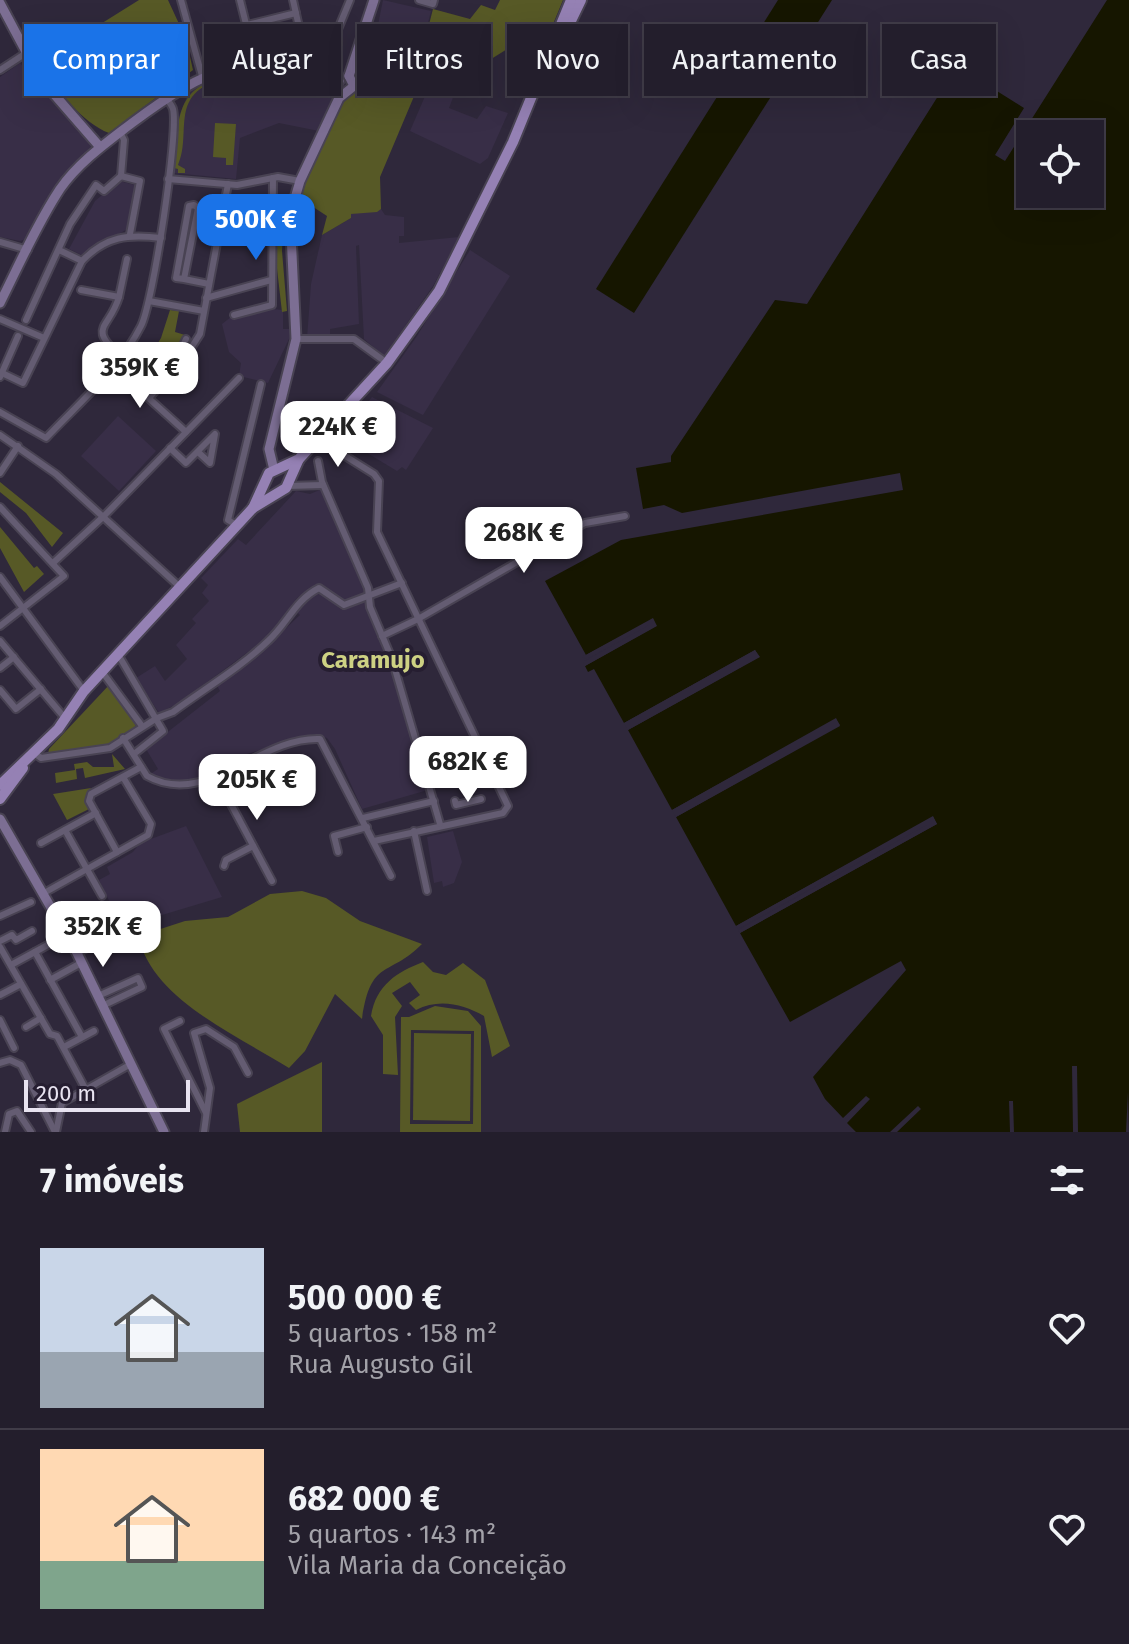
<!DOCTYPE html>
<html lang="pt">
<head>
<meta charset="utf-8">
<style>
  body { margin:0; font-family:"Fira Sans",sans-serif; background:#2b2734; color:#f1f3f6; height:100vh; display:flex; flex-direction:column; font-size:30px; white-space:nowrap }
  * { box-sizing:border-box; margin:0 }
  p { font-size:26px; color:#a3a2a9 }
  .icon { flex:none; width:44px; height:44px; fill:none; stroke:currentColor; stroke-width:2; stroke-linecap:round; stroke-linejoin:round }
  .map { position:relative; height:1132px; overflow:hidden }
  .side { display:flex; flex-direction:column; background:#231e2c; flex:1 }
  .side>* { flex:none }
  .hud { position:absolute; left:24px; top:24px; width:1082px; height:72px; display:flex; gap:16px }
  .fabs { position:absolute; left:1016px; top:120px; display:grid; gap:16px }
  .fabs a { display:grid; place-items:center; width:88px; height:88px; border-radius:0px; background:#231e2c; box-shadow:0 8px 32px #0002,0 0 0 2px #403c48; font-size:40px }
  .scale { position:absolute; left:24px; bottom:20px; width:166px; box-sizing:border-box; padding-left:8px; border:4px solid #e8e3f0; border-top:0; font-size:22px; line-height:28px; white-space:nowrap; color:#e8e3f0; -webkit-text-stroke:6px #261e31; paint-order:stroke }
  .price { position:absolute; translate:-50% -68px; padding:0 18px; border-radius:16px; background:#fff; color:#222; font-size:26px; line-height:52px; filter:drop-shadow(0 2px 4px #0008) }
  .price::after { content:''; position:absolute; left:50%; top:48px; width:24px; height:18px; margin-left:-12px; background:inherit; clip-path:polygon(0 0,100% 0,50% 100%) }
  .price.on { background:#1a73e8; color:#fff }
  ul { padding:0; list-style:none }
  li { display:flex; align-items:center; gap:24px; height:200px; padding:0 40px }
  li+li { border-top:2px solid #403c48 }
  li span { display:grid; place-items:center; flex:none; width:224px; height:160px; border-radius:0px; color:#555 }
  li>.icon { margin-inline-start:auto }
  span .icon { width:96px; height:96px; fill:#fffc; stroke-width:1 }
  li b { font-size:34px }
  h2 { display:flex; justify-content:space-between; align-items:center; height:96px; padding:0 40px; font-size:34px }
  .chip { padding:0 28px; border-radius:0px; background:#231e2c; box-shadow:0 8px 32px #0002,0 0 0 2px #403c48; font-size:28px; line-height:72px }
  .chip.on { background:#1a73e8; color:#fff }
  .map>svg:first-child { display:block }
</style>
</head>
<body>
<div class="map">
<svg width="1129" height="1132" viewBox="0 0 1129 1132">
  <rect width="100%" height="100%" fill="#2f283b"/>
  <g fill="#382e47">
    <polygon points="383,0 431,11 423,43 377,30"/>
    <polygon points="20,63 92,146 51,192 26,239 20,241 0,237 0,77"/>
    <polygon points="438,66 462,74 449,108 477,119 486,106 508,113 488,158 480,164 410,131"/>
    <polygon points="267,67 302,71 333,85 335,95 319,131 279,123 240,138 236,179 173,173 177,121 188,94 197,85"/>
    <polygon points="119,181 135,185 127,229 84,256 69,249 95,201"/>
    <polygon points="381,209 385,215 404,217 404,236 399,236 399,243 459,237 433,286 384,356 364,339 359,245 356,246 359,324 330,329 330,337 307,338 311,284 322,235 351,218 351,214"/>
    <polygon points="470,250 510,276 423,415 377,392 417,336"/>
    <polygon points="262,308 283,310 283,329 292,329 292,340 289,339 268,383 239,376 241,363 229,352 222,324 231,317"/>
    <polygon points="372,397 433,428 406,470 402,467 397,471 339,436"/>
    <polygon points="118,416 156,451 119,491 81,456"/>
    <polygon points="322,489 367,593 345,601 316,584 297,598 268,637 179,703 159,713 136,678 155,666 165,681 187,659 176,645 196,623 192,619 209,601 202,593 208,585 201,578 238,539 246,545 296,491 310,494"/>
    <polygon points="315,593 320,593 342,610 364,601 390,660 428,790 362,809 335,749 327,738 314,734 247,754 226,767 181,785 149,775 158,769 146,749 220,691 216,684 269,644 300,615 295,610"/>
    <polygon points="186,826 222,897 122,927 99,880 110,874 107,867 133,852 140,843"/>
    <polygon points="453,831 462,862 454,883 443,887 442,881 434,883 427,837"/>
  </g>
  <g fill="#575926" fill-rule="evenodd">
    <path d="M139 0H168L186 39 193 70 109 133C83 123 58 92 45 67L50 64 41 48 79 28 83 35Z"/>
    <path d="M500 0H563L542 51 520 41 472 71 434 61 423 75 380 177 381 209 377 212 351 214V218L322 235 327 216 307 203 297 201C306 172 331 106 356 90L359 78 393 87 408 39 424 44 433 9 470 19 481 5 495 10Z"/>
    <path d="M244 69 251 71 254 80C241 76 233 77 218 81 169 95 192 134 178 165L185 169V173H178V169L174 168C179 105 177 86 244 69Z"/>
    <polygon points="215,123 236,124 233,165 226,165 226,158 213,157"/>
    <polygon points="280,197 292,199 290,209 284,209 282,251 287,311 282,312 276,260"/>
    <polygon points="170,310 179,311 175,332 185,335 165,375 148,359 161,338"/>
    <polygon points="0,482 63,533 52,547 26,513 0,492"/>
    <polygon points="0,527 34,568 37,566 44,574 24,592 0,548"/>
    <polygon points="110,684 136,726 108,745 48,754 49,749"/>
    <polygon points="112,754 125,769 85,778 83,768 76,769 77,779 56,783 55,773 75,770 74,764 87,762 93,767 114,767"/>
    <polygon points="91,788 86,797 89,809 67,820 53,794"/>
    <path d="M302 891 326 898 360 921 422 944C388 978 371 958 362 1019L335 994 305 1051 289 1068C242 1038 149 998 139 936L185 921 228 917 270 894Z"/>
    <path d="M423 962 433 972 446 975 463 963 485 980 510 1046 492 1057 484 1016C463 1004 439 998 416 1010L409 1003 420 995 410 982 392 993 402 1006 395 1017 398 1075 383 1074V1035L371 1016C376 985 397 972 423 962Z"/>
    <path d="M435 1006 468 1011 481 1026V1132H400L401 1017H409ZM411 1030 474 1031 473 1124H410Z"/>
    <polygon points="414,1033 471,1034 470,1121 413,1120"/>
    <polygon points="322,1062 322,1132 240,1132 237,1104"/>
  </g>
  <g fill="#161600" fill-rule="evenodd">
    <polygon points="778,0 832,0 634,313 596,289"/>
    <path d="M1107 0H1129V1132L1128 1092 1126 1132H1078L1077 1066H1072L1073 1132H1014L1013 1101H1009L1010 1132H897L921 1109 918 1106 890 1132H856L847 1123 870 1099 866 1096 843 1118 825 1099 813 1077 906 970 901 961 790 1022 740 933 937 824 933 817 736 926 676 817 840 725 836 719 672 810 628 730 759 657 755 650 624 723 594 669 588 672 585 666 656 626 653 619 586 655 545 581 621 540 903 490 900 473 682 513 664 505 643 509 636 468 671 462V456L775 300 807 304 957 66 1024 108 995 155 1005 161ZM1030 134H1090V194H1030Z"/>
  </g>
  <g fill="#2f283b">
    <polygon points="653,618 657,626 585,666 583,662 651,624 587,659 582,657"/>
    <polygon points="755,650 760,657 628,730 626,727 754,655 626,727 624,723"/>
    <polygon points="836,718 840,726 676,817 674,814 835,724 674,814 672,810"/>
    <polygon points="933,816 937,824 740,933 738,930 932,822 738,929 736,926"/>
  </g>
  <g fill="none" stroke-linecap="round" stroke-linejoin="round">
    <defs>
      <g id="street">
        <polyline points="181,0 202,76"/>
        <polyline points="240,0 252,48 243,64"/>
        <polyline points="293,0 301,36 310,40 336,34 350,0"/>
        <polyline points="419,0 433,4 434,0"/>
        <polyline points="247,25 296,13"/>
        <polyline points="0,70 26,53"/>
        <polyline points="120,132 124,140 121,176 140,181 130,234"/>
        <polyline points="168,179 237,185 278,177 300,181"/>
        <polyline points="238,212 272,203"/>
        <polyline points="217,239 271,228"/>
        <polyline points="0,242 28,250"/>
        <polyline points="59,250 82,261"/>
        <polyline points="184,279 176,278 189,206 194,205 198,208 184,279 209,284"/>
        <path d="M81 290 119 297C109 330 87 326 120 356"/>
        <polyline points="119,297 127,259"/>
        <polyline points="206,298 271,280"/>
        <polyline points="149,301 204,311"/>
        <polyline points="234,315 272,305 273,178"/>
        <polyline points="0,319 44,338"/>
        <polyline points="26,320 70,224 96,185 104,191 121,176"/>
        <polyline points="296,339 354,339 387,363"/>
        <polyline points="113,366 186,432"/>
        <path d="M2 373 23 383 82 261C106 236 128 234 161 238"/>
        <polyline points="169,375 186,339"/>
        <polyline points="0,377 18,336"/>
        <polyline points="149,398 184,359 200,334 228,184"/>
        <path d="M0 412 46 438C78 404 120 368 141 326 153 303 179 132 173 109 172 105 168 101 166 98"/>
        <polyline points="0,435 56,474 180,587"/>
        <polyline points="318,439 374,474 379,481 377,532 508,806 503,813 374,841"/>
        <polyline points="170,448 186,463 215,434 210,463 198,452"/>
        <polyline points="318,461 322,482 368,588 370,607 392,659 440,824"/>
        <polyline points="0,473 18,446"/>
        <polyline points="287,486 323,485"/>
        <polyline points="0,507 64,576 0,626"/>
        <polyline points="238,526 228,520 261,384"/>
        <polyline points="53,563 104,516 239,378"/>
        <polyline points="0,577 84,691"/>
        <polyline points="382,636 418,619 585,523 625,516"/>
        <polyline points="0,641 64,717"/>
        <polyline points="119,656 163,731 134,754"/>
        <polyline points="0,668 14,657"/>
        <polyline points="103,673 142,726"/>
        <polyline points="0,690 16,709 41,689"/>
        <path d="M123 738 147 776C206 809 260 736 320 739L391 876"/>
        <path d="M34 753 41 758 110 748 157 718 173 712C204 689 240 668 268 641 287 624 295 600 319 588L344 605 402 583"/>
        <polyline points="216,776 272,881"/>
        <polyline points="455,801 456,805 481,799"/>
        <polyline points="363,818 434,801"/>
        <polyline points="65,830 102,896"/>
        <polyline points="414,831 427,891"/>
        <polyline points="41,843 96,813"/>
        <polyline points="117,852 89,801 91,794 141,767"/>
        <polyline points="338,852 334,836 367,827"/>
        <polyline points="224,866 226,860 253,846"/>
        <polyline points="44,893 148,835 151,824 123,777"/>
        <polyline points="0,916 31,902"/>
        <polyline points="0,941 12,935 16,940 32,931"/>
        <polyline points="0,947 50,1034 57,1036 86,1090"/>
        <polyline points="35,952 82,1037"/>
        <polyline points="77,953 119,932 121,926"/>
        <polyline points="11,965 66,935"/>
        <polyline points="50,980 81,963"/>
        <polyline points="0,995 21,984"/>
        <polyline points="98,996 138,978 142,987 102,1006"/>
        <polyline points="0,1020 14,1048"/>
        <polyline points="180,1021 164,1029 206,1113"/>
        <polyline points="26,1027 41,1018"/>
        <polyline points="64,1047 94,1031"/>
        <polyline points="0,1063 10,1060 21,1065 55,1132"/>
        <polyline points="5,1132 9,1114 17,1111 31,1132"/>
        <polyline points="56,1132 62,1103 131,1064"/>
        <polyline points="204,1132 210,1088 194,1033 206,1029 234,1047 248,1073"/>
      </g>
      <g id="secondary">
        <polyline points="0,3 40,78 100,147"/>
        <polyline points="349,76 374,0"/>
        <path d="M0 303C19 265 37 224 60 189 79 162 106 143 132 123 202 71 253 43 339 81"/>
        <polyline points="274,470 269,449 296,339 291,233 293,205 300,181 339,98 354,86 349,76"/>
        <polyline points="0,819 77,953 164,1132"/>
      </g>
      <g id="primary">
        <polyline points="544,77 581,0"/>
        <polyline points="253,508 269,473 299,459 387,363 439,291 513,142 571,0"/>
        <polyline points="0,785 58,729 84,691 253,508 286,488 298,461"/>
        <polyline points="0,799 23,768"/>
      </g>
    </defs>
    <use href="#street" stroke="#494353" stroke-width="10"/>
    <use href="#secondary" stroke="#494353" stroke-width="13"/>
    <use href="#primary" stroke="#494353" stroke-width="14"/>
    <use href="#street" stroke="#645c72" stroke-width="6"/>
    <use href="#secondary" stroke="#7c6e93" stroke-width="9"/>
    <use href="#primary" stroke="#9581b4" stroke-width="10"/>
  </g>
  <g text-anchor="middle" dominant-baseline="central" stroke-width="8" stroke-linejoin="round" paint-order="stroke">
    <g font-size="24" font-weight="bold" fill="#cdd183" stroke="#261e31">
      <text x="373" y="660">Caramujo</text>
    </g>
  </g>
</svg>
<div class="fabs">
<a><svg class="icon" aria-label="locate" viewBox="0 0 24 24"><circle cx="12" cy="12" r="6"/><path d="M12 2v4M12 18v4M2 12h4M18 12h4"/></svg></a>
</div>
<div class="scale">200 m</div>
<b class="price on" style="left:256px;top:262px">500K €</b>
<b class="price" style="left:140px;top:410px">359K €</b>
<b class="price" style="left:338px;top:469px">224K €</b>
<b class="price" style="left:524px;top:575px">268K €</b>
<b class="price" style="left:468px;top:804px">682K €</b>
<b class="price" style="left:257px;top:822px">205K €</b>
<b class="price" style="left:103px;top:969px">352K €</b>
<div class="hud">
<a class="chip on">Comprar</a>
<a class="chip">Alugar</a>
<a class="chip">Filtros</a>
<a class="chip">Novo</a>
<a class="chip">Apartamento</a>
<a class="chip">Casa</a>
</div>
</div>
<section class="side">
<h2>7 imóveis<svg class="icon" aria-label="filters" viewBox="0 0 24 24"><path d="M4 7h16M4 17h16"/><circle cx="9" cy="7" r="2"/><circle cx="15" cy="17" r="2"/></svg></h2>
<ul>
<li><span style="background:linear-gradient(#c9d6e8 65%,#9aa5b1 0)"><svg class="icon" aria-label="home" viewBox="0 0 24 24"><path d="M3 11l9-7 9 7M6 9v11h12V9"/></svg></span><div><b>500 000 €</b><p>5 quartos · 158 m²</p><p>Rua Augusto Gil</p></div><svg class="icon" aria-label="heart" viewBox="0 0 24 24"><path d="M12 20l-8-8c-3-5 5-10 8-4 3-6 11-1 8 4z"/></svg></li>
<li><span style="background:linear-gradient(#ffd9b3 70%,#7fa58c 0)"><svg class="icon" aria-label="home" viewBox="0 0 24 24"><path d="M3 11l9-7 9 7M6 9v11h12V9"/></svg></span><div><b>682 000 €</b><p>5 quartos · 143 m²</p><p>Vila Maria da Conceição</p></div><svg class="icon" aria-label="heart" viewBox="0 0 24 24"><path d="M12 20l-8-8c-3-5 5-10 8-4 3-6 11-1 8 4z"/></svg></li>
</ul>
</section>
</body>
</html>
